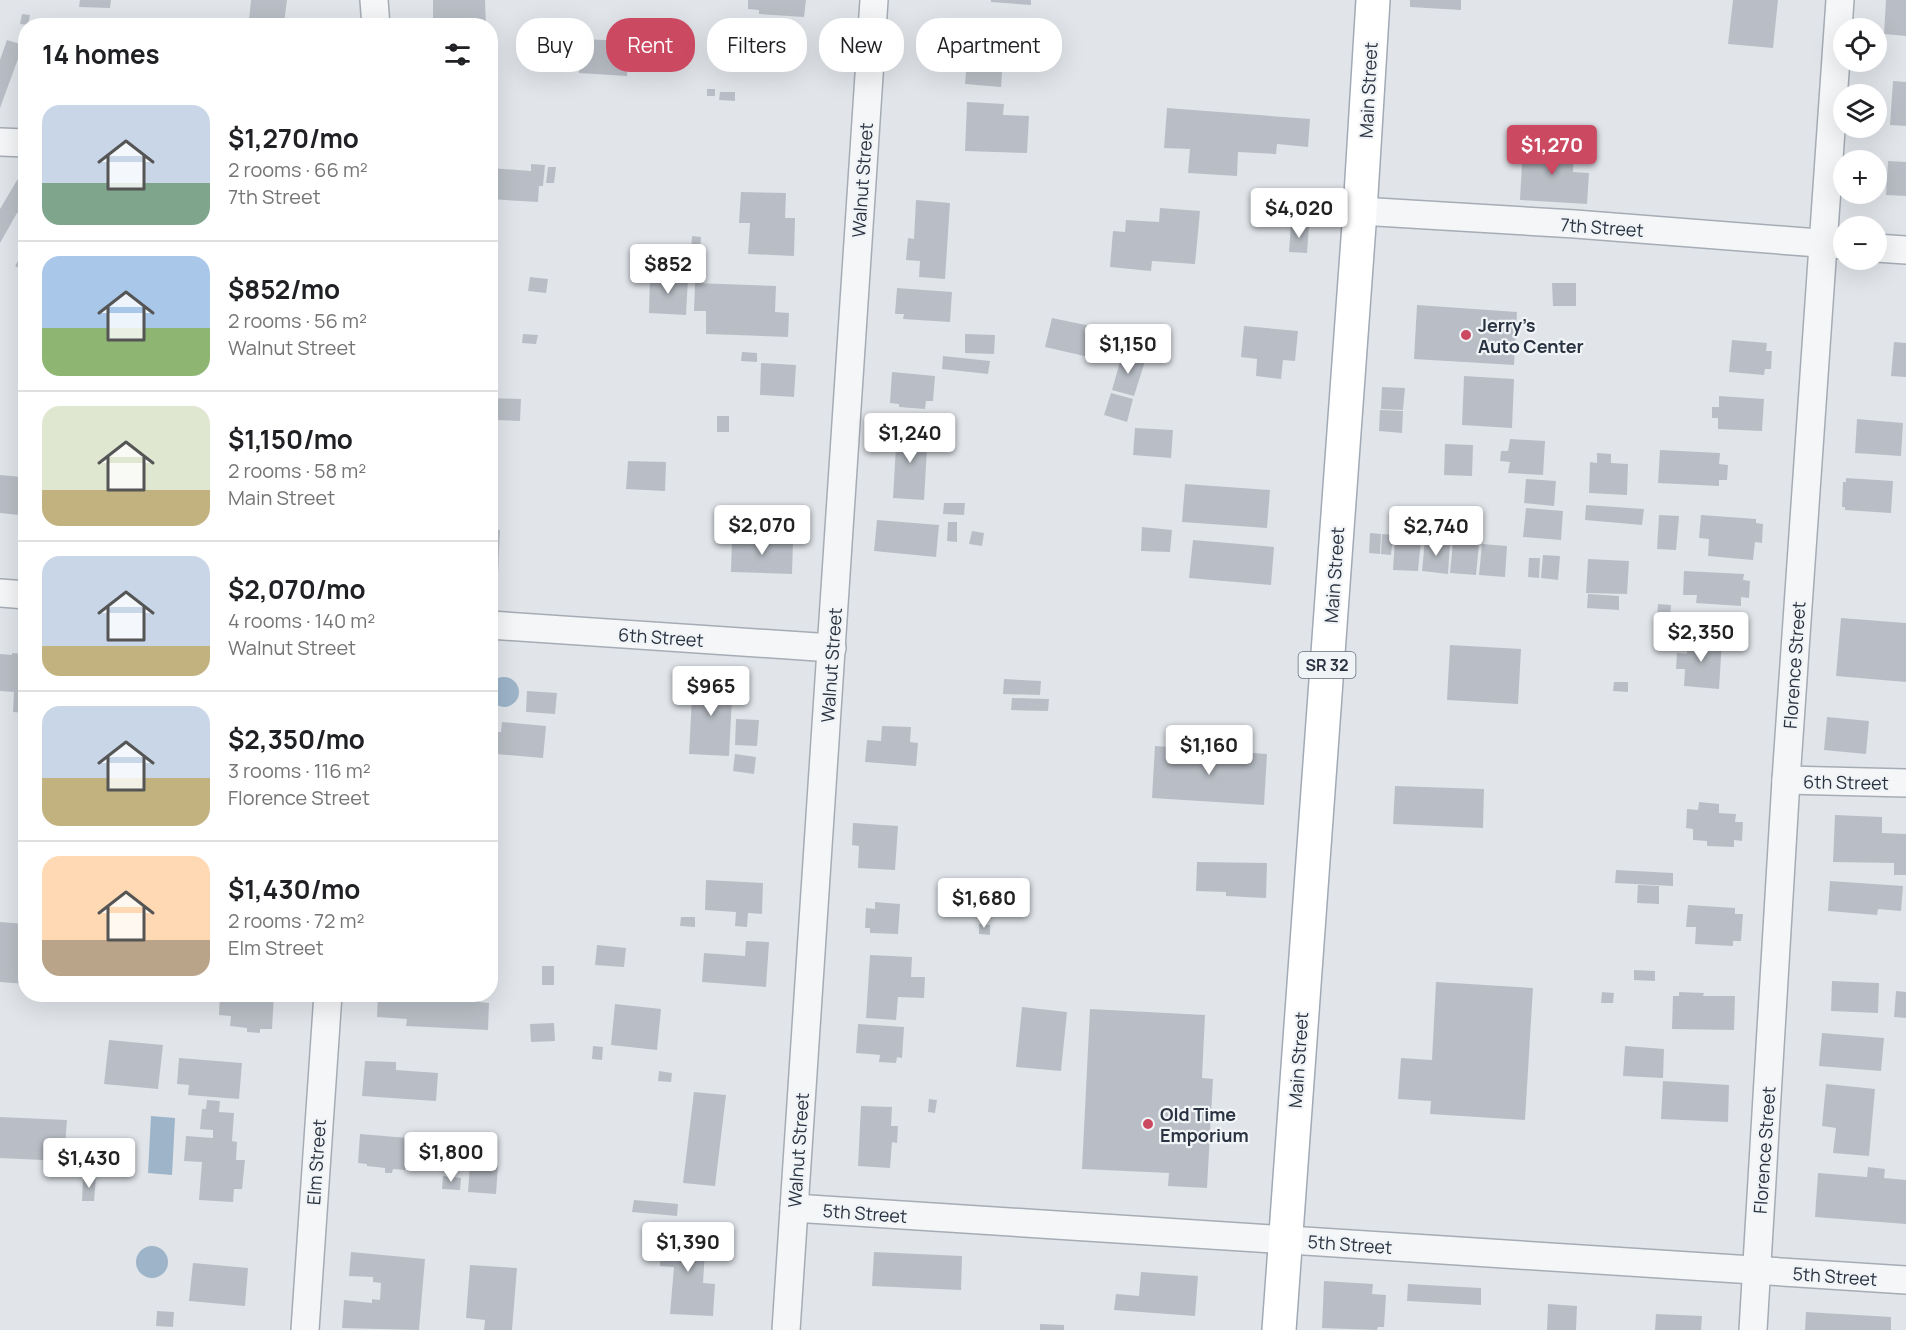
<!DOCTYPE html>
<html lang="en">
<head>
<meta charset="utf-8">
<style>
  body { margin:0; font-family:Manrope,sans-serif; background:#f2f2f2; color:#202124; height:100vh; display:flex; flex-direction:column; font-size:22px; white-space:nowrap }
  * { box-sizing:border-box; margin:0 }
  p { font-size:20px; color:#757577 }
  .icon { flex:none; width:33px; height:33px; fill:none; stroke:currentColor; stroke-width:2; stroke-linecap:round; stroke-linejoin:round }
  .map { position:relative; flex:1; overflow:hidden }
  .drawer { position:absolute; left:18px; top:18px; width:480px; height:984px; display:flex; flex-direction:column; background:#fff; border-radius:24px; box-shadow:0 6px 24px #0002 }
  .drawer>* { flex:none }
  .top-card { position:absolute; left:516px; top:18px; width:570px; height:54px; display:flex; gap:12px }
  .controls { position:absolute; left:1833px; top:18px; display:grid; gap:12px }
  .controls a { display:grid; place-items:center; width:54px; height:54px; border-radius:50%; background:#fff; box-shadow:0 6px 24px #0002; font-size:30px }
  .price { position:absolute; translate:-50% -51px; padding:0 14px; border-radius:6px; background:#fff; color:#222; font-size:20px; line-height:39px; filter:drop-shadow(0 2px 3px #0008) }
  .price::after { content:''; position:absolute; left:50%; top:36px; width:18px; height:14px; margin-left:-9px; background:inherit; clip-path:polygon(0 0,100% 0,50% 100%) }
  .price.active { background:#cc4962; color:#fff }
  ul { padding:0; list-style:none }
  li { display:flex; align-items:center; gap:18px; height:150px; padding:0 24px }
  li+li { border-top:2px solid #e0e0e0 }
  li span { display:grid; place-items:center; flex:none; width:168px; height:120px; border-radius:18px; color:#555 }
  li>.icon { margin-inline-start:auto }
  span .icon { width:72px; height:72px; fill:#fffc; stroke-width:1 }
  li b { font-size:26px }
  h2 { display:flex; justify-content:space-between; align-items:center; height:72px; padding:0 24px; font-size:26px }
  .chip { padding:0 21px; border-radius:24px; background:#fff; box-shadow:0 6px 24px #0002; font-size:21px; line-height:54px }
  .chip.active { background:#cc4962; color:#fff }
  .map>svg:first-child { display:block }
</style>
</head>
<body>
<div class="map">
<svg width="1906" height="1330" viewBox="0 0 1906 1330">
  <rect width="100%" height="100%" fill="#e1e5ea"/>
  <g fill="#9db4c9">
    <circle cx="504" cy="692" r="15"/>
    <polygon points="151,1116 175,1118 172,1175 148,1173"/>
    <circle cx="152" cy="1262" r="16"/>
  </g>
  <g fill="#b9bec6">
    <polygon points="80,0 111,0 110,8 79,7"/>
    <polygon points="251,0 287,0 284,23 249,20"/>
    <polygon points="433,0 485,0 486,26 433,26"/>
    <polygon points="748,0 806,0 804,17 759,14 759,10 748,9"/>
    <polygon points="991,0 1031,0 1031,5 991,2"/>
    <polygon points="1410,0 1461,0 1461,10 1410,7"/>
    <polygon points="1733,0 1778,0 1773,48 1728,44"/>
    <polygon points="1886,0 1906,0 1906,36 1884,34"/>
    <polygon points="22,14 30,15 28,25 20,24"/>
    <polygon points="975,26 1005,28 1001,87 965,84 969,36 974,36"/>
    <polygon points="580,39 629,41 627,76 579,73"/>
    <polygon points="7,40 23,45 0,108 0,60"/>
    <polygon points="1893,81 1906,82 1906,126 1890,125"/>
    <rect x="707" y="89" width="8" height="7"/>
    <polygon points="720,92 735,92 735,101 719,100"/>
    <polygon points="967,102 1004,104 1003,115 1029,116 1027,153 965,151"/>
    <polygon points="1167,108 1310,119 1308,147 1277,144 1276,154 1238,152 1237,176 1188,173 1190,149 1164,148"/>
    <polygon points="1523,145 1574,148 1573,172 1589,173 1587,204 1520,200"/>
    <polygon points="1888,161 1906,162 1906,196 1886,195"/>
    <polygon points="531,164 545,165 543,186 539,186 538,202 490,199 490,168 531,171"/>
    <polygon points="548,167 556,167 554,183 546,183"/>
    <polygon points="19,177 26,181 26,218 17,213 0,243 0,209"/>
    <polygon points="741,192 786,193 785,218 795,218 794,256 748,254 750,223 739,223"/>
    <polygon points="916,200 950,203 945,279 919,277 920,261 906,260 908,238 914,239"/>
    <polygon points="1160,208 1200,211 1195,264 1152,261 1151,271 1110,267 1113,231 1125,232 1126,220 1159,222"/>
    <polygon points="1291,225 1309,226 1307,253 1289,252"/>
    <polygon points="692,236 701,237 700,252 691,252"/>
    <polygon points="26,248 26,272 15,266"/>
    <polygon points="650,276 688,278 686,315 649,313"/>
    <polygon points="530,277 548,279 546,293 528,291"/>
    <polygon points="695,283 776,286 775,312 789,313 788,337 706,334 706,311 694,311"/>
    <polygon points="1552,283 1576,283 1576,306 1553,306"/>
    <polygon points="897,288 952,292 950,322 903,319 904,314 895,314"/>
    <polygon points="1417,305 1517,312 1514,365 1414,359"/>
    <polygon points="1052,318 1100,328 1093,358 1045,347"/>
    <polygon points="1244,326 1298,331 1295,361 1283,360 1281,379 1256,376 1257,359 1241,357"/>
    <polygon points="523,334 538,335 536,344 522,343"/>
    <polygon points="965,334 995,335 994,354 965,353"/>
    <polygon points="1732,340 1767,343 1766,351 1772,351 1771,369 1765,369 1764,375 1729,372"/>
    <polygon points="1894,342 1906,343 1906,377 1891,376"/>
    <polygon points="742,352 757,353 757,362 741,361"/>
    <polygon points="1122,355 1145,361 1134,396 1112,390"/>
    <polygon points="943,356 990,361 988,374 942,369"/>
    <polygon points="761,363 796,365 794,397 760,395"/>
    <polygon points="892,372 935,376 933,401 926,401 925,409 899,407 899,404 890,403"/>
    <polygon points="1464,376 1514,379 1512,428 1462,425"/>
    <polygon points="1382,387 1405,388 1403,410 1381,409"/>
    <polygon points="1111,393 1133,399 1127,422 1104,415"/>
    <polygon points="1719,396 1764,399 1762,431 1718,429 1718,418 1712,418 1712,407 1719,407"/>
    <polygon points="490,398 521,399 520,421 495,420 495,407 490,407"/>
    <polygon points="1380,410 1403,411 1402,433 1379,431"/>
    <rect x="717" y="416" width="12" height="16"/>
    <polygon points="1857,419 1903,423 1901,456 1855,453"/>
    <polygon points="1135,428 1173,430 1171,458 1133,455"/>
    <polygon points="897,429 928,431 924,500 893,498"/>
    <polygon points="1510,439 1545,441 1543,475 1508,473 1510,462 1500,461 1501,451 1508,451"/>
    <polygon points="1445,444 1473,445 1472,476 1444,475"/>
    <polygon points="1660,450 1720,453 1719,464 1728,465 1727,480 1719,480 1719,486 1658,483"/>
    <polygon points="1597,453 1611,454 1611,463 1628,464 1627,495 1589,493 1590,462 1597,463"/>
    <polygon points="628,461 666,462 665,491 626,489"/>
    <polygon points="0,475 22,477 19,515 0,513"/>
    <polygon points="1846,478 1893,481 1891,513 1845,510 1845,507 1842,507 1843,482 1846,482"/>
    <polygon points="1526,479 1556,481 1554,506 1524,503"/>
    <polygon points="1185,484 1270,490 1267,528 1182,522"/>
    <polygon points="944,503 965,503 964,515 943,514"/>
    <polygon points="1586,505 1644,509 1642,525 1585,520"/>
    <polygon points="1526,508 1563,511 1561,540 1523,537"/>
    <polygon points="724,510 733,511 732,528 723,527"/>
    <polygon points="1659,515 1679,516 1676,550 1657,549"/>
    <polygon points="1701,515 1756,519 1756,523 1763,524 1762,543 1755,542 1753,560 1708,556 1709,539 1699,538"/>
    <polygon points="877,520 939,525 936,557 874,551"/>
    <polygon points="948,522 957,522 957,542 947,541"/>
    <polygon points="1142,527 1172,530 1170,552 1141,551"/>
    <polygon points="490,529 500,530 498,574 490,573"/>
    <polygon points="972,531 984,533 982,546 969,544"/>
    <polygon points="1370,533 1381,534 1380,554 1369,553"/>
    <polygon points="1382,534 1393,535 1391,555 1381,554"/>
    <polygon points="732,539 793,541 792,574 731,572"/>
    <polygon points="1395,539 1421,540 1418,571 1393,570"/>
    <polygon points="1193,540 1274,547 1271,585 1189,578"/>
    <polygon points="1425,540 1450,543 1448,574 1422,571"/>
    <polygon points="1453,542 1479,544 1476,575 1450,573"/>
    <polygon points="1482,544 1507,546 1505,577 1479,575"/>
    <polygon points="1543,555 1560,556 1558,580 1541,578"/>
    <polygon points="1529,558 1540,558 1539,578 1528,577"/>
    <polygon points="1588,559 1629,561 1627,594 1586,593"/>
    <polygon points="1684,571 1744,574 1743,580 1750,581 1749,598 1741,597 1741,606 1696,603 1697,595 1683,595"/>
    <polygon points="1588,594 1619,596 1619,610 1587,608"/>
    <polygon points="1658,604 1671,605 1670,618 1657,617"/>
    <polygon points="1841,618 1906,623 1906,682 1836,676"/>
    <polygon points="1687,638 1722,640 1719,689 1684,686 1685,669 1676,669 1677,653 1687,654"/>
    <polygon points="1450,645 1521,649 1518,704 1447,700"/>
    <polygon points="12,653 26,654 26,713 13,712 14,692 0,691 0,654 12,655"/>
    <polygon points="693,678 733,679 729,756 689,754"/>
    <polygon points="1004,679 1041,681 1040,695 1003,694"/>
    <polygon points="1614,682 1628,682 1628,692 1613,691"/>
    <polygon points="527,691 557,693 555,714 526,712"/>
    <polygon points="1012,698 1049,699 1048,711 1011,710"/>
    <polygon points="1827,717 1869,721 1866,754 1824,750"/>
    <polygon points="736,719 759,720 757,746 735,745"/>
    <polygon points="502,722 546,726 543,758 496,754 498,732 501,732"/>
    <polygon points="882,726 911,727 910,742 918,743 916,766 865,762 867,740 881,741"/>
    <polygon points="1155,746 1267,754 1264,805 1152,798"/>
    <polygon points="735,754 756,757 754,774 733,771"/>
    <polygon points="1395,786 1484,789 1483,828 1393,824"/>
    <polygon points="1699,802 1719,804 1719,813 1736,814 1735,822 1743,822 1742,841 1734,840 1734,847 1707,846 1707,841 1693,840 1693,829 1686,828 1687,809 1698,810"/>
    <polygon points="1835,815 1882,817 1882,833 1906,834 1906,875 1894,875 1894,863 1833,862"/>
    <polygon points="853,823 898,826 895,870 858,868 859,846 852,845"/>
    <polygon points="1197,862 1267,863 1266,898 1226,896 1226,892 1196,891"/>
    <polygon points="1616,870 1673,873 1673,886 1615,883"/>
    <polygon points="706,880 763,883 762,914 748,913 747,927 735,926 736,912 705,910"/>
    <polygon points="1830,881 1903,886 1901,911 1878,909 1877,915 1828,911"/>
    <polygon points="1638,885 1659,886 1659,904 1637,903"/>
    <polygon points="875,902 900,904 898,934 870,933 870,928 865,928 866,908 875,909"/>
    <polygon points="1688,905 1735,908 1735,914 1743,914 1741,941 1733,941 1733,946 1695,944 1696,927 1686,927"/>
    <polygon points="681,917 695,917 695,927 680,926"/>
    <polygon points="0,922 26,924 26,984 0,982"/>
    <polygon points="979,924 990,925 990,935 979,934"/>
    <polygon points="746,941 769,942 766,987 702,982 704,953 745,956"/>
    <polygon points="597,945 626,948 624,967 595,965"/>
    <polygon points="870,955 912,957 911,977 925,977 924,998 898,997 896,1020 866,1018"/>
    <rect x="542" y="966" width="12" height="19"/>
    <polygon points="1634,970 1655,971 1655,981 1634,980"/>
    <polygon points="1832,981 1879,983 1878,1013 1831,1011"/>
    <polygon points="1436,982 1533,988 1525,1120 1430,1114 1431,1101 1398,1099 1401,1058 1432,1060"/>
    <polygon points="1896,991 1906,992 1906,1018 1894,1017"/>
    <polygon points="1602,992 1614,993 1613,1003 1601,1003"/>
    <polygon points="1679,992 1704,993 1703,996 1735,996 1734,1030 1672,1029 1673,996 1679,996"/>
    <polygon points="220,994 274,994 272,1029 260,1029 260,1033 247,1032 247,1028 230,1026 231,1016 219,1015"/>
    <polygon points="378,994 423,994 423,996 480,998 479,1002 489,1003 488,1030 406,1026 407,1019 377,1017"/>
    <polygon points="615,1004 661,1009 657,1050 611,1045"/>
    <polygon points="1022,1007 1067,1012 1061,1071 1016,1067"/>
    <polygon points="1090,1009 1205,1015 1202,1078 1213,1079 1207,1188 1168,1186 1169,1173 1082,1169"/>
    <polygon points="554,1023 555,1041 531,1042 530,1024"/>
    <polygon points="858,1024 904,1027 902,1058 897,1057 896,1063 879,1062 880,1055 856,1053"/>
    <polygon points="1822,1033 1884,1038 1881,1071 1819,1066"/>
    <polygon points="109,1040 163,1045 158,1089 104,1084"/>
    <polygon points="593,1046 603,1047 602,1060 592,1059"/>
    <polygon points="1625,1046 1664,1049 1663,1078 1623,1076"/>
    <polygon points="179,1058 242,1063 239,1099 188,1095 189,1085 177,1084"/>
    <polygon points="365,1061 396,1062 396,1070 438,1073 436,1101 362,1096"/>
    <polygon points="659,1071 672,1073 671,1082 658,1081"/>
    <polygon points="1663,1081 1729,1085 1728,1122 1661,1119"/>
    <polygon points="1826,1084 1875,1089 1869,1156 1833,1153 1836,1128 1822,1126"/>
    <polygon points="694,1092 726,1095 715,1186 683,1183"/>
    <polygon points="929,1099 937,1100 935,1113 928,1112"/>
    <polygon points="207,1100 220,1101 219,1112 234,1113 232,1141 237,1142 236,1160 245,1160 242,1189 234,1189 233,1202 199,1200 202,1162 184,1161 186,1136 213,1138 213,1130 200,1129 202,1109 206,1109"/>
    <polygon points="861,1106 892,1107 891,1126 898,1126 897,1143 892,1142 890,1168 858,1166"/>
    <polygon points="0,1117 67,1120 64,1161 0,1158"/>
    <polygon points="360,1134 408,1138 405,1170 393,1169 392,1173 385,1173 385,1168 367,1166 367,1164 358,1163"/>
    <polygon points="470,1163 498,1165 496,1194 468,1192"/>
    <polygon points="1868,1167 1885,1169 1884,1178 1906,1180 1906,1224 1815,1217 1818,1173 1867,1177"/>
    <polygon points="443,1176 461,1178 460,1190 442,1189"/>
    <polygon points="83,1177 96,1177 94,1201 82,1201"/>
    <polygon points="634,1200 678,1204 677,1216 632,1212"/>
    <polygon points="662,1230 706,1233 703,1283 715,1284 713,1316 670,1314 674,1267 660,1266"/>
    <polygon points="351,1252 425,1259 419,1330 342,1328 344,1300 372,1303 372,1299 380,1300 381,1283 373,1282 373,1277 349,1276"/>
    <polygon points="874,1252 962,1256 961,1290 872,1286"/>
    <polygon points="193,1263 248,1268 245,1306 189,1301"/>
    <polygon points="470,1265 517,1268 512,1330 484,1330 485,1320 466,1318"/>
    <polygon points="1141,1272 1198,1276 1195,1316 1114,1310 1116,1294 1139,1296"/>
    <polygon points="1324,1281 1373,1284 1372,1294 1386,1295 1384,1327 1378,1327 1377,1330 1322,1328"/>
    <polygon points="1408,1284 1481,1288 1481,1305 1407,1301"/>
    <polygon points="1548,1304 1577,1306 1576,1330 1547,1330"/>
    <polygon points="157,1311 174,1312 173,1327 156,1326"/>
    <polygon points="1806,1312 1891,1317 1891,1330 1805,1330"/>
    <polygon points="1656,1314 1702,1316 1701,1330 1655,1330"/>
    <polygon points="1040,1324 1064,1325 1064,1330 1040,1330"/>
  </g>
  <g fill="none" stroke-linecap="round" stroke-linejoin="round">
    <defs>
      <g id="street">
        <polyline points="374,0 376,26"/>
        <polyline points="0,142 26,143"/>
        <polyline points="1360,211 1575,224 1844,245"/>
        <polyline points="1876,248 1906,250"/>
        <polyline points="0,593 26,595"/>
        <polyline points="490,625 832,648"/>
        <polyline points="1786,780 1906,783"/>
        <polyline points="794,1208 1906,1280"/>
        <polyline points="305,1330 328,994"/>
        <polyline points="786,1330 874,0"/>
        <polyline points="1753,1330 1786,780 1840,0"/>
      </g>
      <polyline id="primary" points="1279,1330 1360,211 1373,0"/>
    </defs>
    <use href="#street" stroke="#a6acb4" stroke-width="30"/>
    <use href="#primary" stroke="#a1aab5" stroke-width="36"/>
    <use href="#street" stroke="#f4f6f8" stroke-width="27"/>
    <use href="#primary" stroke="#fff" stroke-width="33"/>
  </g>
  <g fill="#cc4962" stroke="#f1f4f7" stroke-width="2">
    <circle cx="1466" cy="335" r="6"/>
    <circle cx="1148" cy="1124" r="6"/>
  </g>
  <g text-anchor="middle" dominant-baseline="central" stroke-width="4.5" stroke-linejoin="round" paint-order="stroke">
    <rect fill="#f1f4f7" stroke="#666d78" stroke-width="1.5" x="1298.5" y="652" width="57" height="26" rx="4.5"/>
    <g font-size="16" font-weight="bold" fill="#2a3341">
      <text x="1327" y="665">SR 32</text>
    </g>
    <g font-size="18" fill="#2a3341" stroke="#f1f4f7">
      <text transform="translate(1368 90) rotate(-87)">Main Street</text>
      <text transform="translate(862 180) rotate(-86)">Walnut Street</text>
      <text transform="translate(1602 227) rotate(4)">7th Street</text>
      <text transform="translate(1334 575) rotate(-86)">Main Street</text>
      <text transform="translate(661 637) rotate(4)">6th Street</text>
      <text transform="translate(831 665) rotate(-86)">Walnut Street</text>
      <text transform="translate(1794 665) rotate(-86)">Florence Street</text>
      <text transform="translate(1846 782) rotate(1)">6th Street</text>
      <text transform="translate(1298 1060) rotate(-86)">Main Street</text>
      <text transform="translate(798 1150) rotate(-86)">Walnut Street</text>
      <text transform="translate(1764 1150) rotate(-86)">Florence Street</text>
      <text transform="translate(316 1162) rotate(-86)">Elm Street</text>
      <text transform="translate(865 1213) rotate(4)">5th Street</text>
      <text transform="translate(1350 1244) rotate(4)">5th Street</text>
      <text transform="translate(1835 1276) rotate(4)">5th Street</text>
    </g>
    <g font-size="18" font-weight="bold" fill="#2a3341" stroke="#f1f4f7" text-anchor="start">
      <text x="1478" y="325">Jerry’s<tspan x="1478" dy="21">Auto Center</tspan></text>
      <text x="1160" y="1114">Old Time<tspan x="1160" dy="21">Emporium</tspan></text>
    </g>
  </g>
</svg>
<div class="controls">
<a><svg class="icon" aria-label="locate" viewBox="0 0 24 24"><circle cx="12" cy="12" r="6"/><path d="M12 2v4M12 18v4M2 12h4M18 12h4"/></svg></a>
<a><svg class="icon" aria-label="layers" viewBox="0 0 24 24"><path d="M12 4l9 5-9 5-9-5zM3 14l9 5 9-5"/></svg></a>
<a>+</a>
<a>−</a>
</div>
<b class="price active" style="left:1552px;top:176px">$1,270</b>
<b class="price" style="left:1299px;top:239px">$4,020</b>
<b class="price" style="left:668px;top:295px">$852</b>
<b class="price" style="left:1128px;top:375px">$1,150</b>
<b class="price" style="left:910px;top:464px">$1,240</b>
<b class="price" style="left:762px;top:556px">$2,070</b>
<b class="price" style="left:1436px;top:557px">$2,740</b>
<b class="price" style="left:1701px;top:663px">$2,350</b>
<b class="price" style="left:711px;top:717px">$965</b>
<b class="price" style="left:1209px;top:776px">$1,160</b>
<b class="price" style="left:984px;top:929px">$1,680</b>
<b class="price" style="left:451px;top:1183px">$1,800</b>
<b class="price" style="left:89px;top:1189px">$1,430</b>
<b class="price" style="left:688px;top:1273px">$1,390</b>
<div class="top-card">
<a class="chip">Buy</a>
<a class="chip active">Rent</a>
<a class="chip">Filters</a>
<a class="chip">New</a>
<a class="chip">Apartment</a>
</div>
<section class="drawer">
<h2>14 homes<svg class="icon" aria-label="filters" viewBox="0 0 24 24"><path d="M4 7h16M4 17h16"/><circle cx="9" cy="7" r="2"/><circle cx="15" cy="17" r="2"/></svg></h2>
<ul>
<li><span style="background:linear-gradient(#c9d6e8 65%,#7fa58c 0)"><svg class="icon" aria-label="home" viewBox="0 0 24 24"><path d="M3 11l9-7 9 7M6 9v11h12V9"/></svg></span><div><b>$1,270/mo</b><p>2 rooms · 66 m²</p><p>7th Street</p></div></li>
<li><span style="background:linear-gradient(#a9c7e8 60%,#8fb573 0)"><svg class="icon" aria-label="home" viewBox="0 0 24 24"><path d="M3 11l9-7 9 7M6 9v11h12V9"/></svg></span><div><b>$852/mo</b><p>2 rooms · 56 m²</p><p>Walnut Street</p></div></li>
<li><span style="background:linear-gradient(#dfe7d0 70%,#c2b280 0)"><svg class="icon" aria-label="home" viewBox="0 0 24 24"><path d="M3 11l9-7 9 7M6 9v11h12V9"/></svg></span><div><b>$1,150/mo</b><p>2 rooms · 58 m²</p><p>Main Street</p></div></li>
<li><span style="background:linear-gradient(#c9d6e8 75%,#c2b280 0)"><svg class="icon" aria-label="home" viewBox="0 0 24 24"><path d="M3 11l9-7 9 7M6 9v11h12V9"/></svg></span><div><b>$2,070/mo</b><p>4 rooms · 140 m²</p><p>Walnut Street</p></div></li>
<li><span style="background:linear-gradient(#c9d6e8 60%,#c2b280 0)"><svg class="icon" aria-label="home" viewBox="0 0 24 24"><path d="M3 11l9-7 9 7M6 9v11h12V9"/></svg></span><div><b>$2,350/mo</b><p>3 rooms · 116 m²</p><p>Florence Street</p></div></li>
<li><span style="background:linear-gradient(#ffd9b3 70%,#b9a48a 0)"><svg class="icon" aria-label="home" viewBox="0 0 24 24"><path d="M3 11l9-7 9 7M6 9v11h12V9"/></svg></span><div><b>$1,430/mo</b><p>2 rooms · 72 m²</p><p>Elm Street</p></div></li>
</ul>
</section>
</div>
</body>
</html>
